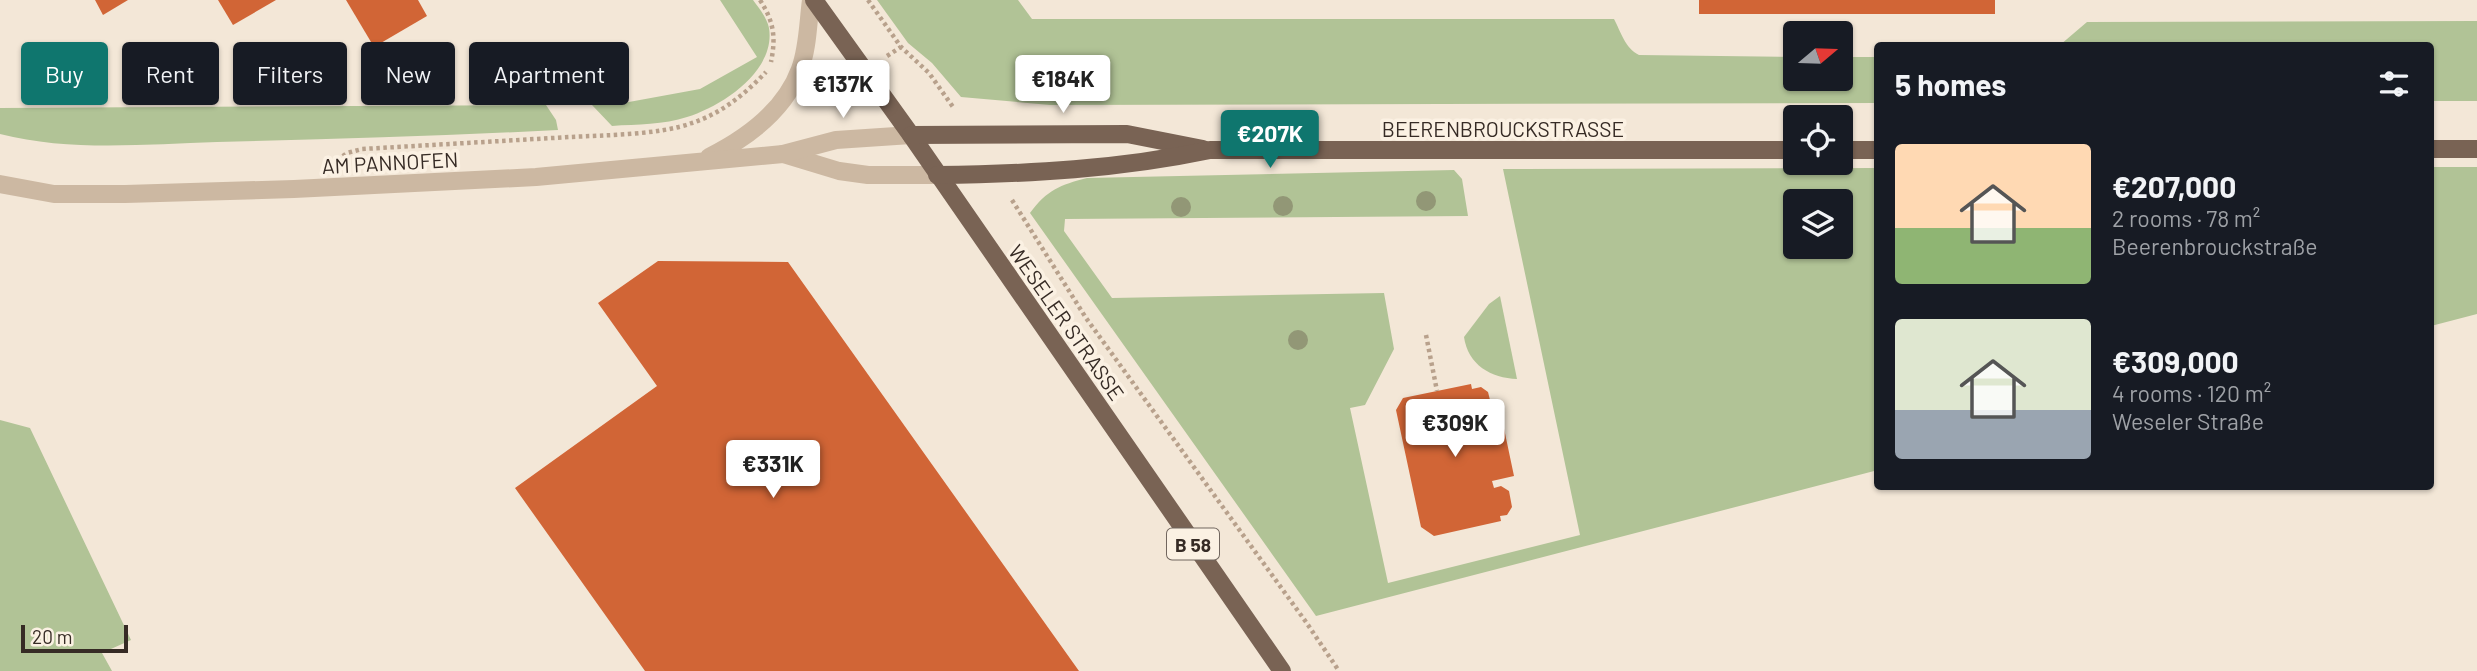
<!DOCTYPE html>
<html lang="en">
<head>
<meta charset="utf-8">
<style>
  body { margin:0; font-family:Barlow,sans-serif; background:#242831; color:#f1f3f6; height:100vh; display:flex; flex-direction:column; font-size:26px; white-space:nowrap }
  * { box-sizing:border-box; margin:0 }
  p { font-size:23px; color:#9ea1a6 }
  .icon { flex:none; width:38px; height:38px; fill:none; stroke:currentColor; stroke-width:2; stroke-linecap:round; stroke-linejoin:round }
  .map { position:relative; flex:1; overflow:hidden }
  .panel { position:absolute; left:1874px; top:42px; width:560px; height:448px; display:flex; flex-direction:column; background:#171b24; border-radius:7px; box-shadow:0 2px 5px #0004 }
  .panel>* { flex:none }
  .top-card { position:absolute; left:21px; top:42px; width:665px; height:63px; display:flex; gap:14px }
  .needle { width:46px; rotate:71deg }
  .buttons { position:absolute; left:1783px; top:21px; display:grid; gap:14px }
  .buttons a { display:grid; place-items:center; width:70px; height:70px; border-radius:7px; background:#171b24; box-shadow:0 2px 5px #0004; font-size:35px }
  .scale { position:absolute; left:21px; bottom:18px; width:107px; box-sizing:border-box; padding-left:7px; border:4px solid #362b25; border-top:0; font-size:19px; line-height:24px; white-space:nowrap; color:#362b25; -webkit-text-stroke:5px #fbf1e3; paint-order:stroke }
  .price { position:absolute; translate:-50% -60px; padding:0 16px; border-radius:7px; background:#fff; color:#222; font-size:23px; line-height:46px; filter:drop-shadow(0 2px 4px #0008) }
  .price::after { content:''; position:absolute; left:50%; top:42px; width:21px; height:16px; margin-left:-10px; background:inherit; clip-path:polygon(0 0,100% 0,50% 100%) }
  .price.active { background:#0f766e; color:#fff }
  ul { padding:0; list-style:none }
  li { display:flex; align-items:center; gap:21px; height:175px; padding:0 21px }
  li span { display:grid; place-items:center; flex:none; width:196px; height:140px; border-radius:7px; color:#555 }
  li>.icon { margin-inline-start:auto }
  span .icon { width:84px; height:84px; fill:#fffc; stroke-width:1 }
  li b { font-size:30px }
  h2 { display:flex; justify-content:space-between; align-items:center; height:84px; padding:0 21px; font-size:30px }
  .pill { padding:0 24px; border-radius:7px; background:#171b24; box-shadow:0 2px 5px #0004; font-size:24px; line-height:63px }
  .pill.active { background:#0f766e; color:#fff }
  .map>svg:first-child { display:block }
</style>
</head>
<body>
<div class="map">
<svg width="2477" height="671" viewBox="0 0 2477 671">
  <rect width="100%" height="100%" fill="#f3e7d7"/>
  <g fill="#b1c396" fill-rule="evenodd">
    <path d="M720 0H753C759 8 767 18 769 28 776 71 722 106 687 117 664 125 637 124 612 126L592 105 618 104 700 89 757 57Z"/>
    <path d="M877 0H1018L1032 19H1614C1621 32 1625 48 1639 55L1795 57 1796 79H1841V57H1878V103L1050 105 961 97 932 63 908 43Z"/>
    <polygon points="2477,21 2477,101 2431,101 2431,46 2060,45 2087,22"/>
    <path d="M546 105 556 120 558 130C444 136 331 139 217 142 146 144 70 152 0 134V108Z"/>
    <polygon points="2431,167 2477,167 2477,314 2431,326"/>
    <path d="M1878 168V470L1316 616 1030 213C1047 190 1060 185 1087 178L1454 170 1462 179 1468 216 1065 219 1064 231 1112 298 1384 293 1394 349 1365 405 1350 408 1388 583 1580 535 1503 169ZM1841 201V247H1796V201Z"/>
    <path d="M1500 296 1517 379C1491 378 1468 365 1464 337L1489 304Z"/>
    <polygon points="0,420 30,428 131,640 102,653 112,671 0,671"/>
  </g>
  <g fill="#d16536">
    <polygon points="95,0 128,0 103,15"/>
    <polygon points="218,0 276,0 233,25"/>
    <polygon points="346,0 418,0 427,16 374,47"/>
    <rect x="1699" y="0" width="296" height="14"/>
    <polygon points="658,261 788,262 1079,671 645,671 515,488 657,386 598,303"/>
    <polygon points="1471,384 1472,389 1481,387 1488,392 1492,408 1487,416 1487,422 1502,419 1514,476 1492,481 1494,488 1501,486 1509,491 1512,507 1507,515 1500,516 1501,521 1434,536 1421,527 1396,410 1403,398"/>
  </g>
  <g fill="none" stroke-linecap="round" stroke-linejoin="round">
    <g stroke="#b8a18c" stroke-width="4.5" stroke-dasharray="3.5 3.5" stroke-linecap="butt">
      <path d="M760 0C774 22 776 37 771 62"/>
      <polyline points="868,0 901,47 929,73 953,107"/>
      <polyline points="887,56 901,47"/>
      <path d="M815 95C825 97 834 92 842 86"/>
      <path d="M337 160 347 153 362 149C432 145 501 141 570 137 606 135 659 135 692 123 722 113 745 94 766 72"/>
      <polyline points="1012,200 1086,318 1306,622 1339,671"/>
      <polyline points="1426,335 1437,391"/>
    </g>
    <g stroke="#ccb8a2" stroke-width="18">
      <polyline points="783,154 839,171 868,175 937,175"/>
      <path d="M709 157C747 138 785 110 800 69 808 48 808 22 811 0"/>
      <polyline points="0,184 54,194 125,194 294,189 536,177 783,154 836,140 911,135"/>
    </g>
    <g stroke="#796354" stroke-width="18">
      <polyline points="814,0 911,135 1282,671"/>
      <polyline points="911,135 1127,134 1203,149"/>
      <polyline points="2431,149 2477,149"/>
      <polyline points="1841,150 1878,150"/>
      <path d="M937 175C1029 174 1120 169 1210 150H1796"/>
    </g>
  </g>
  <g fill="#929776">
    <circle cx="1426" cy="201" r="10"/>
    <circle cx="1283" cy="206" r="10"/>
    <circle cx="1181" cy="207" r="10"/>
    <circle cx="1298" cy="340" r="10"/>
  </g>
  <g text-anchor="middle" dominant-baseline="central" stroke-width="7" stroke-linejoin="round" paint-order="stroke">
    <rect fill="#fbf1e3" stroke="#71665e" stroke-width="2" x="1167" y="528.5" width="52" height="31" rx="5"/>
    <g font-size="19" font-weight="bold" fill="#362b25">
      <text x="1193" y="544">B 58</text>
    </g>
    <g font-size="21" fill="#362b25" stroke="#fbf1e3">
      <text x="1503" y="128">BEERENBROUCKSTRASSE</text>
      <text transform="translate(390 162) rotate(-3)">AM PANNOFEN</text>
      <text transform="translate(1067 322) rotate(55)">WESELER STRASSE</text>
    </g>
  </g>
</svg>
<div class="buttons">
<a><svg class="needle" viewBox="-14 -14 28 28"><path d="M0-13l5 13h-10z" fill="#e53935"/><path d="M0 13l5-13h-10z" fill="#9ea1a6"/></svg></a>
<a><svg class="icon" aria-label="locate" viewBox="0 0 24 24"><circle cx="12" cy="12" r="6"/><path d="M12 2v4M12 18v4M2 12h4M18 12h4"/></svg></a>
<a><svg class="icon" aria-label="layers" viewBox="0 0 24 24"><path d="M12 4l9 5-9 5-9-5zM3 14l9 5 9-5"/></svg></a>
</div>
<div class="scale">20 m</div>
<b class="price" style="left:1063px;top:115px">€184K</b>
<b class="price" style="left:843px;top:120px">€137K</b>
<b class="price active" style="left:1270px;top:170px">€207K</b>
<b class="price" style="left:1455px;top:459px">€309K</b>
<b class="price" style="left:773px;top:500px">€331K</b>
<div class="top-card">
<a class="pill active">Buy</a>
<a class="pill">Rent</a>
<a class="pill">Filters</a>
<a class="pill">New</a>
<a class="pill">Apartment</a>
</div>
<section class="panel">
<h2>5 homes<svg class="icon" aria-label="filters" viewBox="0 0 24 24"><path d="M4 7h16M4 17h16"/><circle cx="9" cy="7" r="2"/><circle cx="15" cy="17" r="2"/></svg></h2>
<ul>
<li><span style="background:linear-gradient(#ffd9b3 60%,#8fb573 0)"><svg class="icon" aria-label="home" viewBox="0 0 24 24"><path d="M3 11l9-7 9 7M6 9v11h12V9"/></svg></span><div><b>€207,000</b><p>2 rooms · 78 m²</p><p>Beerenbrouckstraße</p></div></li>
<li><span style="background:linear-gradient(#dfe7d0 65%,#9aa5b1 0)"><svg class="icon" aria-label="home" viewBox="0 0 24 24"><path d="M3 11l9-7 9 7M6 9v11h12V9"/></svg></span><div><b>€309,000</b><p>4 rooms · 120 m²</p><p>Weseler Straße</p></div></li>
</ul>
</section>
</div>
</body>
</html>
